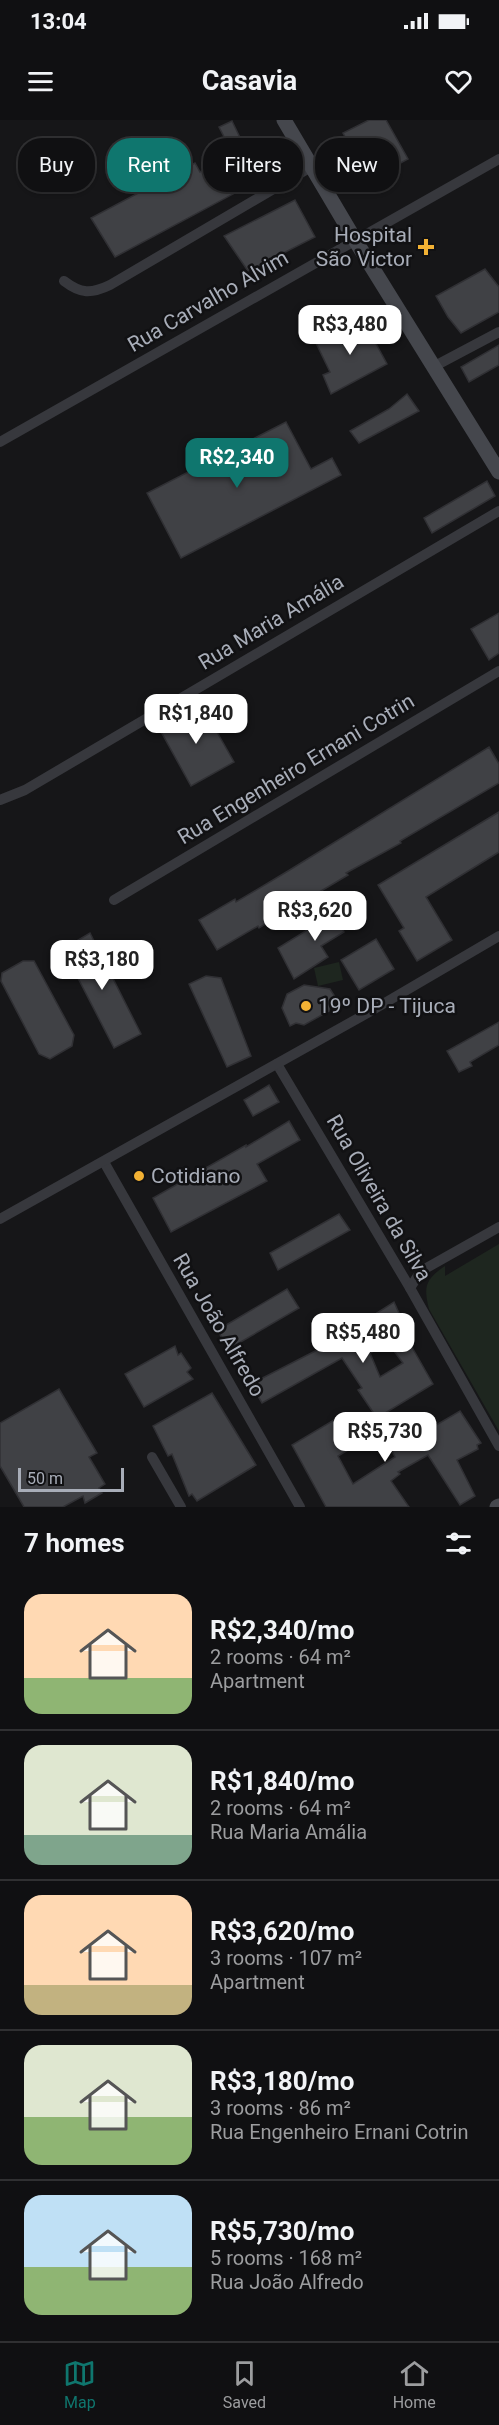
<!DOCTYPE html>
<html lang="en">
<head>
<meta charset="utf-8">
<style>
  body { margin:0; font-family:Roboto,sans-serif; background:#19191b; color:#f1f3f6; height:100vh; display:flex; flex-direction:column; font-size:22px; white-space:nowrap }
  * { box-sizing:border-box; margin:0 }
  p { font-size:20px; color:#9c9d9f }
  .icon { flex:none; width:33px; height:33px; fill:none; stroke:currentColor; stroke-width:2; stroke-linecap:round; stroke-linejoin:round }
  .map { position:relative; height:1387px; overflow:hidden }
  .side { display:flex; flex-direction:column; background:#101012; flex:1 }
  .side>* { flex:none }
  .guide { position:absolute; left:18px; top:18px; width:464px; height:54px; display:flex; gap:12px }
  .scale { position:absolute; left:18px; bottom:15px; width:106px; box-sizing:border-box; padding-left:6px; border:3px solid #a8adb8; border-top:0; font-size:16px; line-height:21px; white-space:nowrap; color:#a8adb8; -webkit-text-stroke:4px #111113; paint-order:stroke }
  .price { position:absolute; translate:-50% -51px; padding:0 14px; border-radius:12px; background:#fff; color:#222; font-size:20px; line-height:39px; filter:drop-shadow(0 2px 3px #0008) }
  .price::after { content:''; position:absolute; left:50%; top:36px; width:18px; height:14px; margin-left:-9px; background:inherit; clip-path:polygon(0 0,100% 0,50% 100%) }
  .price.current { background:#0f766e; color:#fff }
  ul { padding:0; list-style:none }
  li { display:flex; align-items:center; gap:18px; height:150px; padding:0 24px }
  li+li { border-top:2px solid #303032 }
  li span { display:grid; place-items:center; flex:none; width:168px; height:120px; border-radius:18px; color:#555 }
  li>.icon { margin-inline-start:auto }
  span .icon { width:72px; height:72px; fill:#fffc; stroke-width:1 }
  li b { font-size:26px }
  h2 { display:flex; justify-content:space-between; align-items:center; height:72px; padding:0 24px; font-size:26px }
  .chip { padding:0 21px; border-radius:24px; background:#101012; box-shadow:0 2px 4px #0004,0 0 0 2px #303032; font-size:21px; line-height:54px }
  .chip.current { background:#0f766e; color:#fff }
  .status { display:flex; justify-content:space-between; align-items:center; height:42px; padding:0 30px; background:#101012; direction:ltr }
  .status svg { height:16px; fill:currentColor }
  header { display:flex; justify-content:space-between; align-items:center; height:78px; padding:0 24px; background:#101012; font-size:27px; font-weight:700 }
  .tabs { display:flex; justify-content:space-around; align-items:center; height:84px; border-top:2px solid #303032; background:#101012; font-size:16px; color:#9c9d9f }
  .tabs a { display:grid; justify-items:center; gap:3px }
  .tabs .current { color:#0f766e }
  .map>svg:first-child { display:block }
</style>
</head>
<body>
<div class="status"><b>13:04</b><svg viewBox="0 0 49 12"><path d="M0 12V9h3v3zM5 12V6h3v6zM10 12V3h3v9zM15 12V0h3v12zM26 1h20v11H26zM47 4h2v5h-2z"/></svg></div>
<header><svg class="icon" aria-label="menu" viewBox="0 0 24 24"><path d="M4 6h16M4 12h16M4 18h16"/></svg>Casavia<svg class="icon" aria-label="heart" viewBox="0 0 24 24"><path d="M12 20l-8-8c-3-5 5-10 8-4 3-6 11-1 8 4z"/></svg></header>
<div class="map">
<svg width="499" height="1387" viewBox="0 0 499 1387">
  <rect width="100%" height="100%" fill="#161618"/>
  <g fill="#1e261f">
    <polygon points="339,842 343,860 318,866 314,848"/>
    <path d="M499 1124V1311L429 1189C423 1166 426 1159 445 1146V1156Z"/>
  </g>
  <g fill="#404145" stroke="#303034" stroke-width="1.5" fill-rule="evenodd">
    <polygon points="369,0 386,0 408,39 369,60 343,13"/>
    <polygon points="232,1 245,28 262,19 278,50 115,137 91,98 195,43 200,52 233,34 219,7"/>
    <polygon points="295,80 315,117 248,151 224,116"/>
    <polygon points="485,149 499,167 499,192 461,213 448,197 436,176"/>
    <polygon points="362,198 387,244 331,274 323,255 330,252 316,223"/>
    <polygon points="499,225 499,245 469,262 461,247"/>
    <polygon points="407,274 419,291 359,323 350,311 389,289"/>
    <polygon points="286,302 311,349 332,338 341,355 181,438 147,373"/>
    <polygon points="487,361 495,376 432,413 424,398"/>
    <polygon points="499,493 499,533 489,540 471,509"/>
    <polygon points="201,584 234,642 191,666 159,608"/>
    <polygon points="489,627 499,644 499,663 400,721 401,723 346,753 348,755 259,808 258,806 217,830 199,800 235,779 236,782 288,751"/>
    <polygon points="499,692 499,732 426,777 452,820 417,841 399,811 404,808 378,765"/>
    <polygon points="351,783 358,795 348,801 350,806 343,810 344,812 321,826 328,837 294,859 278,828"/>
    <polygon points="90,813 141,914 114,928 63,829"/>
    <polygon points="376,819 394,849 359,870 341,840"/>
    <polygon points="23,841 34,841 74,915 72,926 50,939 39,934 1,861 2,853"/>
    <polygon points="206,856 221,858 251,936 227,947 189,864"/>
    <polygon points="304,865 330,869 337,880 330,884 329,891 304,905 296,903 290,906 282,888 287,874"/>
    <polygon points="499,902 499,925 470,942 472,946 459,952 447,931"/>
    <polygon points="269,965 279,982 253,996 244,980"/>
    <polygon points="289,1001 300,1020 257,1044 267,1061 171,1112 153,1078 246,1025 246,1027"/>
    <polygon points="339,1094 350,1110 278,1150 270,1133"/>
    <polygon points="287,1169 299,1188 232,1227 230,1224 227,1226 219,1213 223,1211 221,1208"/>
    <path d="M394 1182 411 1220 409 1222 433 1264 377 1298 358 1270 362 1268 342 1238 262 1283 251 1264 325 1226ZM388 1223 403 1243 380 1257 370 1233Z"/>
    <polygon points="175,1226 178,1235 181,1233 191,1248 187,1252 193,1259 144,1287 125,1254"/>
    <polygon points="59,1269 97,1333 89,1337 105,1364 99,1368 102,1373 85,1383 83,1376 63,1387 24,1387 0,1346 0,1303"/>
    <polygon points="212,1273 256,1345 197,1381 192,1374 189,1376 172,1334 168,1336 153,1306"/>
    <polygon points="460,1291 481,1323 477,1325 478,1329 457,1340 475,1376 460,1385 428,1335 398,1352 400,1354 391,1361 409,1387 326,1387 292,1325 344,1294 358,1324 338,1336 353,1364 395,1337 392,1331"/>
  </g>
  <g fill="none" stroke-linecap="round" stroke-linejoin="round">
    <g stroke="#37383d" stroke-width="10">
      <path d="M64 161C81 174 91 174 110 165L311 47"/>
      <polyline points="433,247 499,212"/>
      <polyline points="0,322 499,39"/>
      <polyline points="0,680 25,670 499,391"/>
      <polyline points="114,780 499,551"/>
      <polyline points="277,944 410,1168 499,1326"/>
      <polyline points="104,1042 300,1387"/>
      <polyline points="0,1099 371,891 499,816"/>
      <polyline points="410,1168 421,1151 499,1107"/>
      <polyline points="152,1337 181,1387"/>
    </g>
    <g stroke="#45474d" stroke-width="15">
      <polyline points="284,0 355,120 499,352"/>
      <polyline points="497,1387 499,1386"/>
    </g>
  </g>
  <g fill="#f2b134" stroke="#111113" stroke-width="2">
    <path d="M423 118h6v6h6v6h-6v6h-6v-6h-6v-6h6z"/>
    <circle cx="306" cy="886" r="6"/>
    <circle cx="139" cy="1056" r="6"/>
  </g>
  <g text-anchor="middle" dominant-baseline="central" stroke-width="5" stroke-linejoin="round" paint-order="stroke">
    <g font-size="21" fill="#a8adb8" stroke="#111113" text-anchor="start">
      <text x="412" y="115" text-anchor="end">Hospital<tspan x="412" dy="24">São Victor</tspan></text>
      <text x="318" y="886">19º DP - Tijuca</text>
      <text x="151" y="1056">Cotidiano</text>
    </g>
    <g font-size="21" fill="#a8adb8" stroke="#111113">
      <text transform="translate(208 181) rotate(-30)">Rua Carvalho Alvim</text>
      <text transform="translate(271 502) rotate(-31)">Rua Maria Amália</text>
      <text transform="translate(296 649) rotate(-31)">Rua Engenheiro Ernani Cotrin</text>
      <text transform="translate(379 1078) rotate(60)">Rua Oliveira da Silva</text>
      <text transform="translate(219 1205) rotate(60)">Rua João Alfredo</text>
    </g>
  </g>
</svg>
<div class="scale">50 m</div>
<b class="price" style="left:350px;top:236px">R$3,480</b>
<b class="price current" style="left:237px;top:369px">R$2,340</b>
<b class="price" style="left:196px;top:625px">R$1,840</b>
<b class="price" style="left:315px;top:822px">R$3,620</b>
<b class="price" style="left:102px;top:871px">R$3,180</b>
<b class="price" style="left:363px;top:1244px">R$5,480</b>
<b class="price" style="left:385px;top:1343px">R$5,730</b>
<div class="guide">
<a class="chip">Buy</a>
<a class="chip current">Rent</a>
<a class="chip">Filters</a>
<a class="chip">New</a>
</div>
</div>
<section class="side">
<h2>7 homes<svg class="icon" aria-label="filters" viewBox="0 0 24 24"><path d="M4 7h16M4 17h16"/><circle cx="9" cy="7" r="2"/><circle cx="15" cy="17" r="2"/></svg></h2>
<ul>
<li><span style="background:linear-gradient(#ffd9b3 70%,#8fb573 0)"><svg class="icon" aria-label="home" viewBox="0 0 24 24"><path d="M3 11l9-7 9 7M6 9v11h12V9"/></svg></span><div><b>R$2,340/mo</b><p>2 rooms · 64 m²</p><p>Apartment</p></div></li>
<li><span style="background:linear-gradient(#dfe7d0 75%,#7fa58c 0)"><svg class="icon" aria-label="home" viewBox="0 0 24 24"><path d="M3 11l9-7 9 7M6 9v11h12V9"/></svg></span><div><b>R$1,840/mo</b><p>2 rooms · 64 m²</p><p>Rua Maria Amália</p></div></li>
<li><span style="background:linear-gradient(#ffd9b3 75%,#c2b280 0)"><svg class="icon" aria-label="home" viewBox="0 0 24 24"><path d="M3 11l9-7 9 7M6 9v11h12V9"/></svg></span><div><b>R$3,620/mo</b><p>3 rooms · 107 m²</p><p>Apartment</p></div></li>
<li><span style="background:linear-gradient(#dfe7d0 60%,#8fb573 0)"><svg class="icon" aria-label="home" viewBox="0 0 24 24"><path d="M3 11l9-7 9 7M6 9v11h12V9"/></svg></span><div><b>R$3,180/mo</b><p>3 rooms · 86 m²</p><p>Rua Engenheiro Ernani Cotrin</p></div></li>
<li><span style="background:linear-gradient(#bfe0f5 60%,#8fb573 0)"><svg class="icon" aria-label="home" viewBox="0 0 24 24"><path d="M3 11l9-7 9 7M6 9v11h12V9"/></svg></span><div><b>R$5,730/mo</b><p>5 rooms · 168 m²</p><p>Rua João Alfredo</p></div></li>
</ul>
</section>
<nav class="tabs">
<a class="current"><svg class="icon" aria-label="map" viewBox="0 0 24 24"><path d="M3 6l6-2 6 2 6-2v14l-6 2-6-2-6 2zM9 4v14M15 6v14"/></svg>Map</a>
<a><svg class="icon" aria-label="saved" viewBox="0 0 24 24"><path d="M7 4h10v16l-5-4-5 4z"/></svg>Saved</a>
<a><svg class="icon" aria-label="home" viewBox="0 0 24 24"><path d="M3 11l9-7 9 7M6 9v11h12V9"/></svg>Home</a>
</nav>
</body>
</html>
